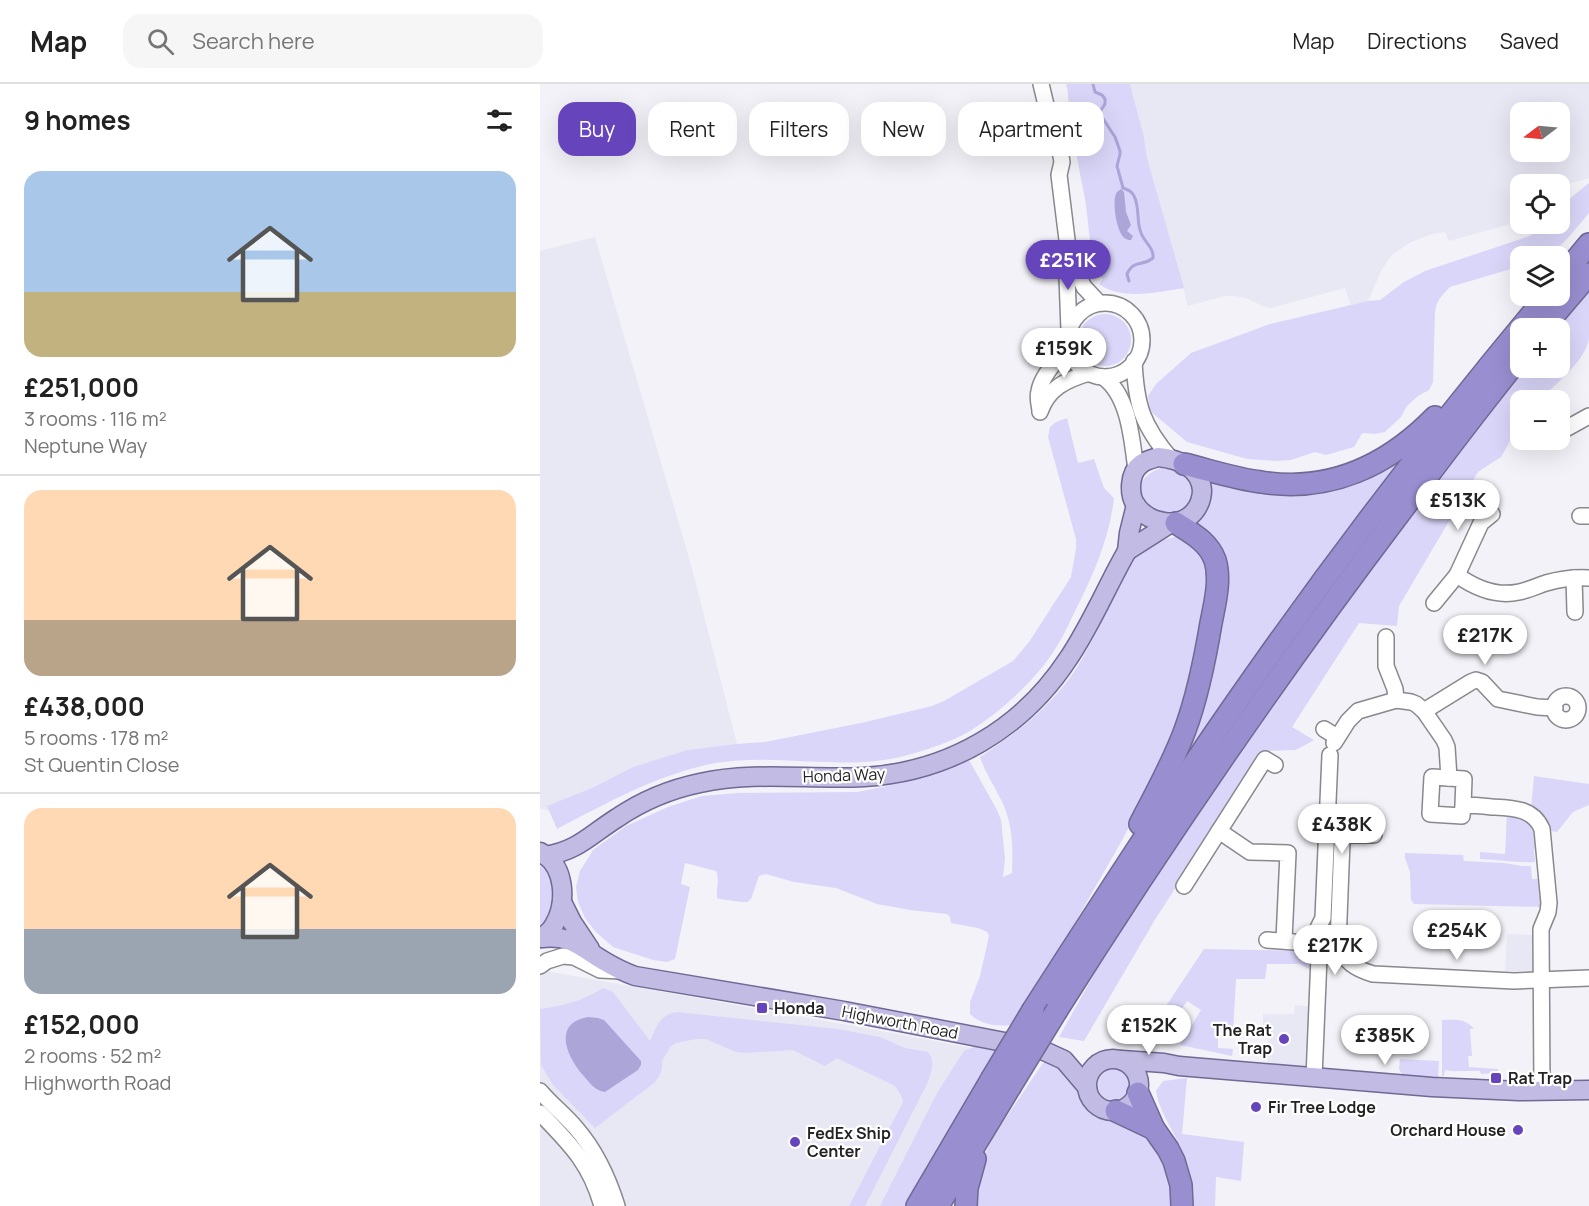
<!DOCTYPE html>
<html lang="en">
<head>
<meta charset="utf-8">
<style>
  body { margin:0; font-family:Manrope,sans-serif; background:#f6f6f6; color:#222; height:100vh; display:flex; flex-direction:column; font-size:22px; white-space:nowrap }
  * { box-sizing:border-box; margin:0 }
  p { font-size:20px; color:#767676 }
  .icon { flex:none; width:33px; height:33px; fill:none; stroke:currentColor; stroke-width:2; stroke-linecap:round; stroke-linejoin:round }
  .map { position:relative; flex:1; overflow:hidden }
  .details { display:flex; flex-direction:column; background:#fff; width:540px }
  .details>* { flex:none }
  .top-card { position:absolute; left:18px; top:18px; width:570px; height:54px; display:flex; gap:12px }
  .needle { width:39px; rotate:254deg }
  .tools { position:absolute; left:970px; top:18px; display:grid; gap:12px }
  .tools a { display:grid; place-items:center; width:60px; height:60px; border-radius:12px; background:#fff; box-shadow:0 6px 24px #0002; font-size:30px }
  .price { position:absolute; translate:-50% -51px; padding:0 14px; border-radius:21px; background:#fff; color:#222; font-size:20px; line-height:39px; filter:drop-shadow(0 2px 3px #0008) }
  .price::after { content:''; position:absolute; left:50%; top:36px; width:18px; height:14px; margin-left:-9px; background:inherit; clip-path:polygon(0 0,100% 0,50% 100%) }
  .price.active { background:#6644bc; color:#fff }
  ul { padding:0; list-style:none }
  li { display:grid; align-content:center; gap:12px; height:318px; padding:0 24px }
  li+li { border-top:2px solid #e0e0e0 }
  li span { display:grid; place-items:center; height:186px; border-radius:18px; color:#555 }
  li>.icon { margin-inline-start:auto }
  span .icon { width:108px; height:108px; fill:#fffc; stroke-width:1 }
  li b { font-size:26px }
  h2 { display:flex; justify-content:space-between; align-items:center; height:72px; padding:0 24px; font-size:26px }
  .chip { padding:0 21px; border-radius:18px; background:#fff; box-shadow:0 6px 24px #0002; font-size:21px; line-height:54px }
  .chip.active { background:#6644bc; color:#fff }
  header { display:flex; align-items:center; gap:36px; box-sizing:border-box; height:84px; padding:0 30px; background:#fff; border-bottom:2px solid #e0e0e0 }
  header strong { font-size:28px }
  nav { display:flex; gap:33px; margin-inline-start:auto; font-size:21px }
  .search { width:420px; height:54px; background:#f6f6f6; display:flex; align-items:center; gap:15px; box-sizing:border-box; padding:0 21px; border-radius:18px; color:#767676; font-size:22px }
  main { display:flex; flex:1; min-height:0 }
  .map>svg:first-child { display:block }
</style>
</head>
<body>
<header>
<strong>Map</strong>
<div class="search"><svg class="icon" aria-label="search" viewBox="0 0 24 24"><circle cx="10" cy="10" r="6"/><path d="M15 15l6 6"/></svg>Search here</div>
<nav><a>Map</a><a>Directions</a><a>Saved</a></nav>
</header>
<main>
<section class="details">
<h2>9 homes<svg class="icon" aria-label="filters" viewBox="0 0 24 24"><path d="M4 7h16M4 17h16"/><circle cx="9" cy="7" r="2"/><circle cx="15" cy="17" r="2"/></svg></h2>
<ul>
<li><span style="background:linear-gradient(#a9c7e8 65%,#c2b280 0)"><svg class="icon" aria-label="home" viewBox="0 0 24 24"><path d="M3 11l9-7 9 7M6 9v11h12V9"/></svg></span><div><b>£251,000</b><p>3 rooms · 116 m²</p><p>Neptune Way</p></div></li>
<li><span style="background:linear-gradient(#ffd9b3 70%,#b9a48a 0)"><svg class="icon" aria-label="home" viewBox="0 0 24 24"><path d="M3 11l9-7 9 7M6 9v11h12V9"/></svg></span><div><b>£438,000</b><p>5 rooms · 178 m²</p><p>St Quentin Close</p></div></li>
<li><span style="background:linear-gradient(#ffd9b3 65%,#9aa5b1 0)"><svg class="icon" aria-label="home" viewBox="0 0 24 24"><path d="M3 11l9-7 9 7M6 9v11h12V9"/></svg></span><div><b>£152,000</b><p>2 rooms · 52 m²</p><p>Highworth Road</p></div></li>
</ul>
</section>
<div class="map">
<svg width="1049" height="1122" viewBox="0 0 1049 1122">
  <rect width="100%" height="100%" fill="#f2f2f8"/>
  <g fill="#e8e7f4" fill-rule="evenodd">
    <path d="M590 0H1049V94L1020 102V100H981V137L909 157 905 148 892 150 871 158 852 171 842 185 828 217 811 221 805 204 731 224 725 223 706 214 694 212H684L648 222 607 74 604 53ZM981 28H1020V68H981Z"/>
    <polygon points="55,153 151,481 197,660 147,666 93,683 54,703 7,722 10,727 0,724 0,167"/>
    <polygon points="967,850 994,851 993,887 965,887"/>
    <polygon points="0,886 336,946 453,968 370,1122 0,1122"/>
    <polygon points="755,921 773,923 769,983 727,980 729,941 723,941 723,930 754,930"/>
  </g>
  <g fill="#dad6f9" fill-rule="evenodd">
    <path d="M526 0H590L604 53 607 74 644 204C618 208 582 217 559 200L563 195C549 179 549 137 545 115 539 86 534 57 529 28 528 18 529 9 526 0Z"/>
    <path d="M1049 99V129C1036 144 1024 161 1008 172H981V182L910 203C902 211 897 216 895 227L893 298 889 306 878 312 867 322 861 333 845 348 835 350 823 349 821 351 814 363 786 371 775 368 751 376 737 377 707 375 647 358 610 327 608 312 616 300 651 269 730 240 828 217 840 216 864 198 885 187 987 153 1003 145 1008 140H1020V125L1028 116Z"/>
    <path d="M1049 204C1049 219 1049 241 1049 255 1046 276 1014 302 999 316H981V338L961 373 938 388 859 522 857 542 819 539 752 643 774 656 756 666 724 667 616 834 544 957 519 953 556 887 612 794 668 710 851 452 984 284H1020V244H1016Z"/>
    <circle cx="565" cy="256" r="26"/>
    <path d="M527 334 538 379 554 375 564 404 574 414C570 450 556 485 540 517 532 532 526 548 517 562 500 592 460 629 430 647 410 659 367 673 344 676 289 684 232 670 176 679 120 689 67 719 17 745L7 722 54 703 93 683 147 666 196 660 225 658 321 639 392 622 404 617 473 577 489 558 531 493 536 464V455L508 353 510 343 516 338Z"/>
    <polygon points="870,365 623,707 682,509 650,442 662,395 728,407"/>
    <path d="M622 384C630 385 638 386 645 391 654 398 658 416 648 425 644 428 635 430 630 432 623 430 614 428 609 422 591 406 603 389 622 384Z"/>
    <path d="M639 452 657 462 666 482 667 504 660 560 643 626 612 701 581 758 505 891 474 940C460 944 439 940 430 930V918L440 892 449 852 447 848 438 844 411 839 410 833 407 830 370 826 337 820 296 804 254 798 226 790 219 792 211 815 207 818H201L180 815 177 814C176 805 180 796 176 787L145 779 141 800 150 803 135 875 127 878 113 876 73 863 55 847 45 834 38 818 36 803 40 787 53 766 86 742 128 723 162 712 198 709 317 708 348 702 391 690 429 676 457 726 461 736 465 774 463 793 472 789C473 766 473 742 463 720 456 704 445 689 440 673 475 650 504 628 529 595 549 568 563 532 579 502 584 493 588 482 594 474 605 461 623 455 639 452Z"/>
    <polygon points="994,692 1049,700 1049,721 1033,728 1017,748 1010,747 1002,731 991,725"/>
    <path d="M967 730 982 732 994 743 997 758 994 766 995 778C977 779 959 776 940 775V768L965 770Z"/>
    <polygon points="865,769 923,771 924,777 964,779 982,782 991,782 992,795 999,795 1002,823 874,820 871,816 870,788 865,774"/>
    <polygon points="0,780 11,792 13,803 10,827 7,837 0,845"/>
    <polygon points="664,865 768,867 776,879 776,886 769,885 760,880 727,880 725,895 696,895 693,950 678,949 678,964 693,965 692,972 640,961 661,926 647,917 635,936 622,928"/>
    <path d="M63 904 73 908 110 957C117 942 119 931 137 928L298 945 340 953 365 964 388 968C396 978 391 987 388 998L325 1122H309L363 1018 361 1011 355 1002 297 974 285 982 253 966 206 969 196 968 166 955H156L136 959 131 962 122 977V985L119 993 114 999 55 1044 13 1001 1 981 0 925C23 922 43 917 63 904ZM101 981 98 986 65 1008 58 1006 49 998Z"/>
    <path d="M902 936C915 936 925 934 934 945H930L932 972H928L929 983 958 985V989L941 990 940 987C928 986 917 989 905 986L904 992H902Z"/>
    <polygon points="438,961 454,964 457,967 370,1122 340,1122 397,1009 424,967"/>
    <polygon points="860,975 899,977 898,994 863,992 859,985"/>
    <path d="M507 978C519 983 531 994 538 1005 542 1011 544 1019 550 1025 558 1032 570 1033 580 1038 603 1049 625 1067 630 1094 632 1103 633 1113 634 1122H433L438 1085 453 1053 503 979Z"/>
    <circle cx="574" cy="1001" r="16"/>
    <path d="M647 994 642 1050 704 1058 701 1097 676 1093 675 1122H650C652 1108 650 1089 645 1075 638 1051 620 1032 616 1007L623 997Z"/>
  </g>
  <g fill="#aca5d8">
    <path d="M581 105 584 108 586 128 591 141 587 147 593 152 591 156C589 156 588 156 586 155 577 152 571 116 577 108 578 107 580 106 581 105Z"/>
    <path d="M48 933 58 934 64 936 101 977V981L98 986 65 1008C55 1007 49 998 43 991 27 973 12 939 48 933Z"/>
  </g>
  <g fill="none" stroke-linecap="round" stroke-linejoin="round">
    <g stroke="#aca5d8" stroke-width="3">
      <polyline points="553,0 555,8 562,11 565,15 565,20 561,26 560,30 575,53 580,67 580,70 577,82 583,104"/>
      <path d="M583 104C588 106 592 107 594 112 600 123 596 137 601 149 605 159 614 164 613 174 602 183 594 175 587 190L589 197"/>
    </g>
    <defs>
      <g id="minor">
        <polyline points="501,0 511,42 518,55 522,78 519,91 529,172 527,193 529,246"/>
        <polyline points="529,172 544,203 559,219"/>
        <circle cx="565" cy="256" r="37"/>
        <path d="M594 277C596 321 602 341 631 375"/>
        <path d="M563 293C589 311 592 356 596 386"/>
        <path d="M500 326C499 320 497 313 499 307 502 290 519 275 528 261"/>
        <path d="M500 328C508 304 526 296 549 289"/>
        <polyline points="1020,348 1049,332"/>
        <polyline points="1040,432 1049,432"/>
        <polyline points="917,491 941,439 952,430"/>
        <polyline points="1034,494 1035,528"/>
        <path d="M894 519 917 491C935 504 956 513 979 508 989 506 997 502 1006 499 1020 495 1035 493 1049 494"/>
        <polyline points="846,553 846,582 855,605 856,616"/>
        <circle cx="1026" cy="624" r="12"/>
        <polyline points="884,627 931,598 936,596 942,598 958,615 997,623 1015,624"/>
        <polyline points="784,645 797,653"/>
        <polyline points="794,659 808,637 818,627 856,616 871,618 876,620 884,627 904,656 907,663 909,694"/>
        <path d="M923 721 924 695 892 693 890 730 922 732 923 721C933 721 943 722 952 723 973 724 993 724 1002 745L1009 819 1008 828 1001 845 1002 1006"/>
        <polyline points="679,747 710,768 748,769 744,856"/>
        <path d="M834 751H806L803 753 802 757 798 860C804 878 816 885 833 890L974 897 1049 894"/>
        <polyline points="644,802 725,675 735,681"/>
        <polyline points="727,856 767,859 775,865 779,873 774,994"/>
        <polyline points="770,860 783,834 790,671"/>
        <polyline points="0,882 7,877 23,872 34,873 60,886 81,887"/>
        <path d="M0 1007C11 1020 25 1031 36 1044 56 1067 68 1093 77 1122"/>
        <path d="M0 1029C30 1060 50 1079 62 1122"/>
      </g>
      <g id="major">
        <path d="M618 373C638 375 660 383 662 406 662 414 659 422 654 428 639 445 611 440 597 423 588 411 589 389 601 380 606 376 612 375 618 373Z"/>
        <polyline points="587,467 631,439"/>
        <path d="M0 768C26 781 27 819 14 841 11 847 6 851 0 854"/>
        <path d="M6 772C39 766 50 751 77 734 102 717 131 705 160 699 215 687 269 696 324 693 409 688 482 645 528 575 551 541 567 502 587 467L589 449 596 421"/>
        <polyline points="22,818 32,838 50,865"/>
        <path d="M2 854C32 851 40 863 64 877 74 883 84 888 95 892L304 927 500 965 524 976 547 1003"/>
        <circle cx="573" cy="1001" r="26"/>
        <polyline points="582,976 624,979 639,982 892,1003 979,1007 1049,1006"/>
      </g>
      <g id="highway">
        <polyline points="1020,195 1049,160"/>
        <polyline points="1003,244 1049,190"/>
        <path d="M644 380C669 386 695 395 721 398 790 409 848 381 895 333"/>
        <path d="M600 740C616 709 633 679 645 646 658 611 665 575 671 539 675 519 681 495 675 476 668 457 651 449 636 439"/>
        <path d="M493 926C565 814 637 702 714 593 806 462 904 335 1007 212"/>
        <path d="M517 926C624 756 738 590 859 430 899 377 939 323 981 272"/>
        <polyline points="598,1009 614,1045 628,1065 634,1077 641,1101 642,1122"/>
        <polyline points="576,1027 614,1045"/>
        <polyline points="377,1122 451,996"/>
        <polyline points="398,1122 470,1003"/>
        <polyline points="426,1122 427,1104 435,1075"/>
      </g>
    </defs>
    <use href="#minor" stroke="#88888d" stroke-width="18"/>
    <use href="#major" stroke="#706994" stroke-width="21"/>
    <use href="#highway" stroke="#706994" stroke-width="24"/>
    <use href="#minor" stroke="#fff" stroke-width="15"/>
    <use href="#major" stroke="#c2bbe3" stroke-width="18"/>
    <use href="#highway" stroke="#998ed0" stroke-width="21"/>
    <defs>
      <g id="highway-bridge">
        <polyline points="451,996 493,926"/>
        <polyline points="470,1003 517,926"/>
      </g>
    </defs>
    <use href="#highway-bridge" stroke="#706994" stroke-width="24" stroke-linecap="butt"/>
    <use href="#highway-bridge" stroke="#998ed0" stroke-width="21"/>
  </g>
  <g fill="#6644bc" stroke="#fff" stroke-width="2">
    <rect x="216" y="918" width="12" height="12" rx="3"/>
    <circle cx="744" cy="955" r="6"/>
    <rect x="950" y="988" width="12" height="12" rx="3"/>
    <circle cx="716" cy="1023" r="6"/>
    <circle cx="978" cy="1046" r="6"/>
    <circle cx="255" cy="1058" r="6"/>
  </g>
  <g text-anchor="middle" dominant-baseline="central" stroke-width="4.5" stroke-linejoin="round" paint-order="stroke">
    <g font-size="16" fill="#232325" stroke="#fff">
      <text transform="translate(304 691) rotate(-2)">Honda Way</text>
      <text transform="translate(360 938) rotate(11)">Highworth Road</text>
    </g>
    <g font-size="16" font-weight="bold" fill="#232325" stroke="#fff" text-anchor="start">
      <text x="234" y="924">Honda</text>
      <text x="732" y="946" text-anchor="end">The Rat<tspan x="732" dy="18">Trap</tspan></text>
      <text x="968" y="994">Rat Trap</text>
      <text x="728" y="1023">Fir Tree Lodge</text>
      <text x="966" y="1046" text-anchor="end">Orchard House</text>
      <text x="267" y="1049">FedEx Ship<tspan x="267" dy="18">Center</tspan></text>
    </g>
  </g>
</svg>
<div class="tools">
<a><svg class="needle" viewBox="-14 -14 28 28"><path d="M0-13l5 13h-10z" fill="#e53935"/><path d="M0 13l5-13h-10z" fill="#767676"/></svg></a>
<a><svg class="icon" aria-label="locate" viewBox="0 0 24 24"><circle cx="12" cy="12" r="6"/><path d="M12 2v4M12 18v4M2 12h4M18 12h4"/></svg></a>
<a><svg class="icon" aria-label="layers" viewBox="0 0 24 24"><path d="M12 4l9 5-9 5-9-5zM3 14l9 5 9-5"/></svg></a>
<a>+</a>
<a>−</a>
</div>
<b class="price active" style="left:528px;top:207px">£251K</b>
<b class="price" style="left:524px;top:295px">£159K</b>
<b class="price" style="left:918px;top:447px">£513K</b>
<b class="price" style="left:945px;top:582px">£217K</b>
<b class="price" style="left:802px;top:771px">£438K</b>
<b class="price" style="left:917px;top:877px">£254K</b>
<b class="price" style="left:795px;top:892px">£217K</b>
<b class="price" style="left:609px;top:972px">£152K</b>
<b class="price" style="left:845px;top:982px">£385K</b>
<div class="top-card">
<a class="chip active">Buy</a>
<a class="chip">Rent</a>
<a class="chip">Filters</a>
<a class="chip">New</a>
<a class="chip">Apartment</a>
</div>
</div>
</main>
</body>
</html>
